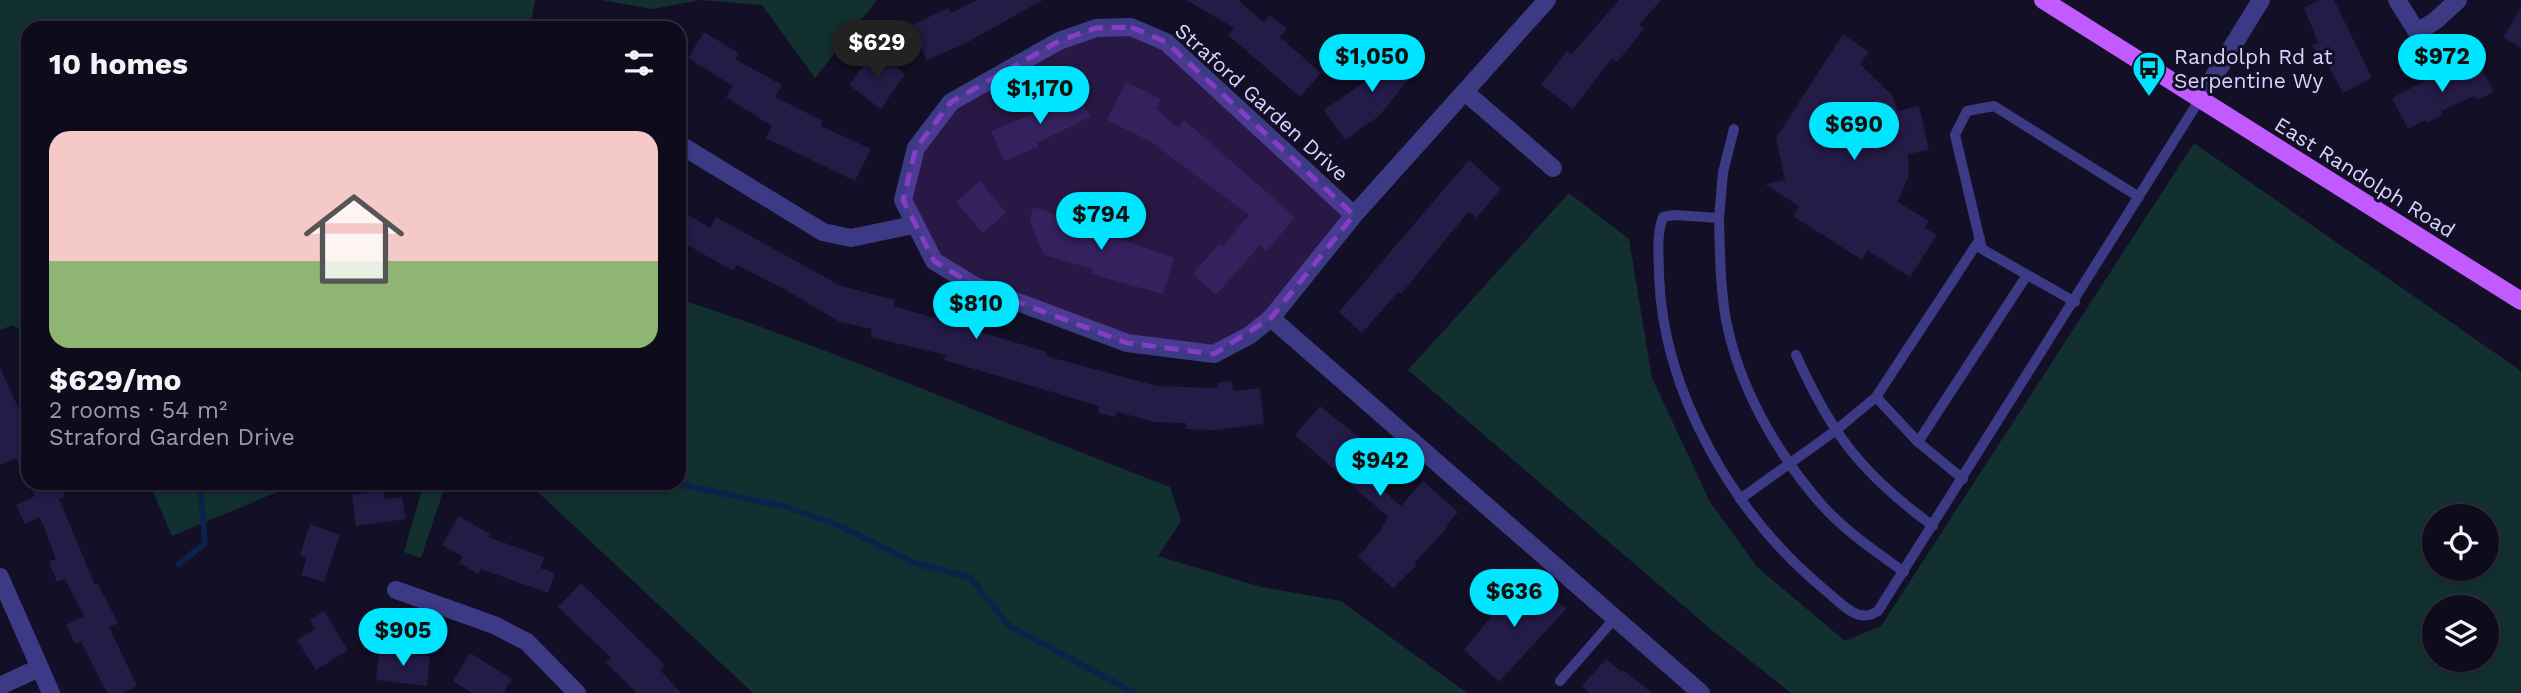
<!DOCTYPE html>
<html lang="en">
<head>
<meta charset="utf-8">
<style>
  body { margin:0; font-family:"Work Sans",sans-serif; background:#171425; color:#f1f3f6; height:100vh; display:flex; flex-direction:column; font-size:26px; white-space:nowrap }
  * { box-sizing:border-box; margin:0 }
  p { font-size:23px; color:#9b9ba3 }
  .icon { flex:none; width:38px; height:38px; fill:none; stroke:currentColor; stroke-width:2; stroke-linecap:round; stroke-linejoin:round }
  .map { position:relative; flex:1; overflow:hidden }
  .details { position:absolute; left:21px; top:21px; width:665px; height:469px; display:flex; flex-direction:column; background:#0e0b1c; border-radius:21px; box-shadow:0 4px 10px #0003,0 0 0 2px #2e2b3b }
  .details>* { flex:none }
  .tools { position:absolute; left:2422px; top:504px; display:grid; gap:14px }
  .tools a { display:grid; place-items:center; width:77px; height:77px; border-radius:50%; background:#0e0b1c; box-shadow:0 4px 10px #0003,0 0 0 2px #2e2b3b; font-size:35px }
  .price { position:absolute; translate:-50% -60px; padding:0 16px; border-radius:24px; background:#00e5ff; color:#111; font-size:23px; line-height:46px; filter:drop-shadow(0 2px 4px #0008) }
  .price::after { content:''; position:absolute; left:50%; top:42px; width:21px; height:16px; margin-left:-10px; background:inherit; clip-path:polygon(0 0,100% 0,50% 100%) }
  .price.current { background:#222; color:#fff }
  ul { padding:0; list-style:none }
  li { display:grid; align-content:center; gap:14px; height:371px; padding:0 28px }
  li+li { border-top:2px solid #2e2b3b }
  li span { display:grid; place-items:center; height:217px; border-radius:21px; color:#555 }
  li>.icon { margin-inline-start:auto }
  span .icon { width:126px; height:126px; fill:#fffc; stroke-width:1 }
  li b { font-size:30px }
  h2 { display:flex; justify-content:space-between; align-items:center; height:84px; padding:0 28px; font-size:30px }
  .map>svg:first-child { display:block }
</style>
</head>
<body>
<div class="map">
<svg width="2521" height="693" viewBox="0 0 2521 693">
  <rect width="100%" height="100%" fill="#130f26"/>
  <g fill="#12302f" fill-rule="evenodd">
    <polygon points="0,0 535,0 530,28 28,28 28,335 13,325 0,330"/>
    <polygon points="600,0 877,0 815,78 762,5 700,0 653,9"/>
    <path d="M2194 143 2521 371V693H1791L1714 632 1408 370 1569 193 1629 239 1652 378 1710 502 1757 567 1845 641 1881 626ZM2434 516H2487V569H2434ZM2434 607H2487V660H2434Z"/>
    <path d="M679 299C846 353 1006 425 1170 487L1181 521 1158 556 1261 587 1341 601 1467 693H753L528 483H679Z"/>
    <polygon points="149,483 299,483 172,536"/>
    <polygon points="424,483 446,483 421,558 404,552"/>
  </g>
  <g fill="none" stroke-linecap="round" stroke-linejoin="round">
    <g stroke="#0c2248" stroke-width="6">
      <polyline points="673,483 787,507 842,527 915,563 971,578 1009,626 1135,693"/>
      <polyline points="179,564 205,543 200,483"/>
    </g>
  </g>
  <g fill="#241b47">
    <polygon points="977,0 1043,0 966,43 927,60 910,26 948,8 951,13"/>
    <polygon points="1186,0 1238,0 1263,22 1270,15 1287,29 1280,37 1321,73 1300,97 1228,35 1234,28"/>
    <polygon points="1619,0 1661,0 1639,25 1644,29 1617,62 1612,58 1573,109 1541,85 1567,51 1572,54"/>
    <polygon points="2319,0 2334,0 2372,78 2343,93 2325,59 2321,61 2312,45 2318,42 2304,8"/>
    <polygon points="2521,8 2521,48 2503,37"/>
    <polygon points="704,32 739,53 735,59 782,85 775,97 823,121 821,126 871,149 855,181 766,138 772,126 726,97 733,86 688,58"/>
    <polygon points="1843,34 1869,52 1860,64 1892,95 1898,111 1919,106 1929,150 1908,154 1909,175 1898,202 1929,221 1925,228 1937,235 1910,277 1867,250 1862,260 1793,216 1799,206 1765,184 1785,180 1776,138"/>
    <polygon points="1394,46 1419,66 1379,116 1345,140 1324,110 1366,81"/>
    <polygon points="875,51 905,74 881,109 849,85"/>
    <polygon points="2478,62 2494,92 2477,100 2474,96 2441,111 2443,115 2426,123 2425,120 2408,129 2392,98 2442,72 2459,66 2461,70"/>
    <polygon points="1126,82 1161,99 1156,109 1178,128 1184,120 1295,217 1267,251 1260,245 1216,295 1193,274 1220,243 1223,246 1249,215 1150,141 1107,120"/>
    <polygon points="1076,90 1090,117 1037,143 1039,147 1004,161 991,131 1040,111 1039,108"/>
    <polygon points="1469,160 1501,189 1476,218 1469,211 1401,294 1398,292 1362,333 1339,312"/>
    <polygon points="980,181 1006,213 983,233 956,202"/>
    <polygon points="1033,207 1122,235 1121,239 1174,258 1163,294 1091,274 1093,269 1044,255 1030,221"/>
    <polygon points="679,209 710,228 716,217 841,286 895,300 894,306 1047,352 1046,356 1157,386 1218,388 1217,383 1232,381 1233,391 1260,388 1264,424 1215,430 1186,429 1186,423 1155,422 1117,412 1115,417 1098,413 1099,406 944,360 946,355 870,337 872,329 840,322 784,289 737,265 733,271 679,240"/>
    <polygon points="0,367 28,430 28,482 16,458 0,465"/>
    <polygon points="1320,406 1380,454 1379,457 1393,470 1379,487 1401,506 1423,481 1458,512 1446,526 1448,527 1415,562 1417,565 1393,588 1358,557 1380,531 1388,517 1295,435"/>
    <polygon points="29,483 59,483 65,496 59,499 95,585 98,584 118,623 109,627 137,686 122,693 107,693 81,641 75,644 66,625 84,616 65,579 57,582 49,561 56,559 40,517 25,524 16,505 35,496"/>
    <polygon points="383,490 385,499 402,497 406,519 356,526 352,495"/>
    <polygon points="459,516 490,534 488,537 544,557 540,568 555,573 548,593 481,569 478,574 459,563 463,557 442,545"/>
    <polygon points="310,524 340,535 324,582 301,575 307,558 300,555"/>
    <polygon points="1532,578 1566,609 1499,682 1464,650 1505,599 1517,588 1520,591"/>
    <polygon points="581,583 665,665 660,670 681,693 637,693 606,663 611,658 558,607"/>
    <polygon points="324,611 348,650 316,670 297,640 315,629 310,620"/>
    <polygon points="379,651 430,656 427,686 376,680"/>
    <polygon points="470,653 512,679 503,693 472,693 453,681"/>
    <polygon points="1606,659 1622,672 1623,670 1652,693 1590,693 1582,686"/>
  </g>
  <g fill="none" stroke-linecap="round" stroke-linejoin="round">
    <g stroke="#3d3a85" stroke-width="10">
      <path d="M1734 129 1723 172 1719 218 1674 215 1663 217C1656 236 1659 255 1659 275 1663 394 1735 516 1825 590 1841 603 1858 625 1878 611L2200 99"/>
      <path d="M1719 218C1720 252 1720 286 1726 320 1739 387 1776 452 1821 504 1845 531 1875 551 1904 572"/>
      <polyline points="2075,302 1982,249 1955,135 1967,111 1994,106 2139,197"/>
      <path d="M1796 355C1832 435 1862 474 1933 526"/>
      <polyline points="1876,397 1918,442 2027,275"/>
      <polyline points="1918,442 1963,479"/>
      <polyline points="1740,499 1835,431 1876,397 1980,239"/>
      <polyline points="1560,681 1615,618"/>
    </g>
    <g stroke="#3d3a85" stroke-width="18">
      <polyline points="2397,0 2417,32 2435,21 2458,0"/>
      <polyline points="1465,92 1553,168"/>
      <polyline points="2200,99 2261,0"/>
      <polyline points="679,144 823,232 851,238 913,225"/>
      <polyline points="1354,215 1166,42 1131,27 1096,28 1059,41 951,102 916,148 903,200 934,261 975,286 1127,343 1214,354 1250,335 1271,318 1354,215 1547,0"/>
      <polyline points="1271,318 1701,693"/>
      <polyline points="0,577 51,693"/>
      <polyline points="396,590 494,625 527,642 577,693"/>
      <polyline points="0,686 39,668"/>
    </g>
    <polyline stroke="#c25bff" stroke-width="18" points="2043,0 2521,301"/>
  </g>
  <path fill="#843dc5" fill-opacity="0.2" stroke="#843dc5" stroke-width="5" stroke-dasharray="14 9" stroke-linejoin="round" d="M1131 27 1166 42 1354 215 1271 318 1214 354 1127 343 975 286 934 261 903 200 916 148 951 102 1059 41 1096 28Z"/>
  <defs>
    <symbol id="bus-pin" viewBox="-11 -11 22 30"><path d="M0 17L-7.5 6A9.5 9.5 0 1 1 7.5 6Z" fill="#00e5ff" stroke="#130f26"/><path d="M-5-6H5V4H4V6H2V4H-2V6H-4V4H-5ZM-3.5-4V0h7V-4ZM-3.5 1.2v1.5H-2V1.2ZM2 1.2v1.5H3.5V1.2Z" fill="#111"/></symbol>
  </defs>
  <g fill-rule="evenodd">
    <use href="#bus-pin" x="2130" y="49" width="38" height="52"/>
  </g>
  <g text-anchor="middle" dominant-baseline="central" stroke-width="6" stroke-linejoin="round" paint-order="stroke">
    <g font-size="21" fill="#d9d4ff" stroke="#130f26" text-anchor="start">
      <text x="2174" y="56">Randolph Rd at<tspan x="2174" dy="24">Serpentine Wy</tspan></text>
    </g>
    <g font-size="21" fill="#d9d4ff" stroke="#130f26">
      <text transform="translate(1262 102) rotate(42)">Straford Garden Drive</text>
      <text transform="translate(2365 177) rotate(32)">East Randolph Road</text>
    </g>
  </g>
</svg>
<div class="tools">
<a><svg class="icon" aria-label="locate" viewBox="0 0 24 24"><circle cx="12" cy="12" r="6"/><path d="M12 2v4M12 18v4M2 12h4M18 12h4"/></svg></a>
<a><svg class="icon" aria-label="layers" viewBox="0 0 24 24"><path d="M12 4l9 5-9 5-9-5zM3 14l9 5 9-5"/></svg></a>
</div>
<b class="price current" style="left:877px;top:80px">$629</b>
<b class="price" style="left:1372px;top:94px">$1,050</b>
<b class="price" style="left:2442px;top:94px">$972</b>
<b class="price" style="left:1040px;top:126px">$1,170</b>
<b class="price" style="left:1854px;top:162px">$690</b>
<b class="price" style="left:1101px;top:252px">$794</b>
<b class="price" style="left:976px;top:341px">$810</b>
<b class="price" style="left:1380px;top:498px">$942</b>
<b class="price" style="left:1514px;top:629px">$636</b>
<b class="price" style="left:403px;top:668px">$905</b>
<section class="details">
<h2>10 homes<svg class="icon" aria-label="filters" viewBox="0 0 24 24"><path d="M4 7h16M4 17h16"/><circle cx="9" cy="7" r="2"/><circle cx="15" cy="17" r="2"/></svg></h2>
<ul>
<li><span style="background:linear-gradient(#f6c9c9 60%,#8fb573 0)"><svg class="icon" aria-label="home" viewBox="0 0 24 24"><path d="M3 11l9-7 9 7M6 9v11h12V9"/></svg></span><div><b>$629/mo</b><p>2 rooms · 54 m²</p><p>Straford Garden Drive</p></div></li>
</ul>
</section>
</div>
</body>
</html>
